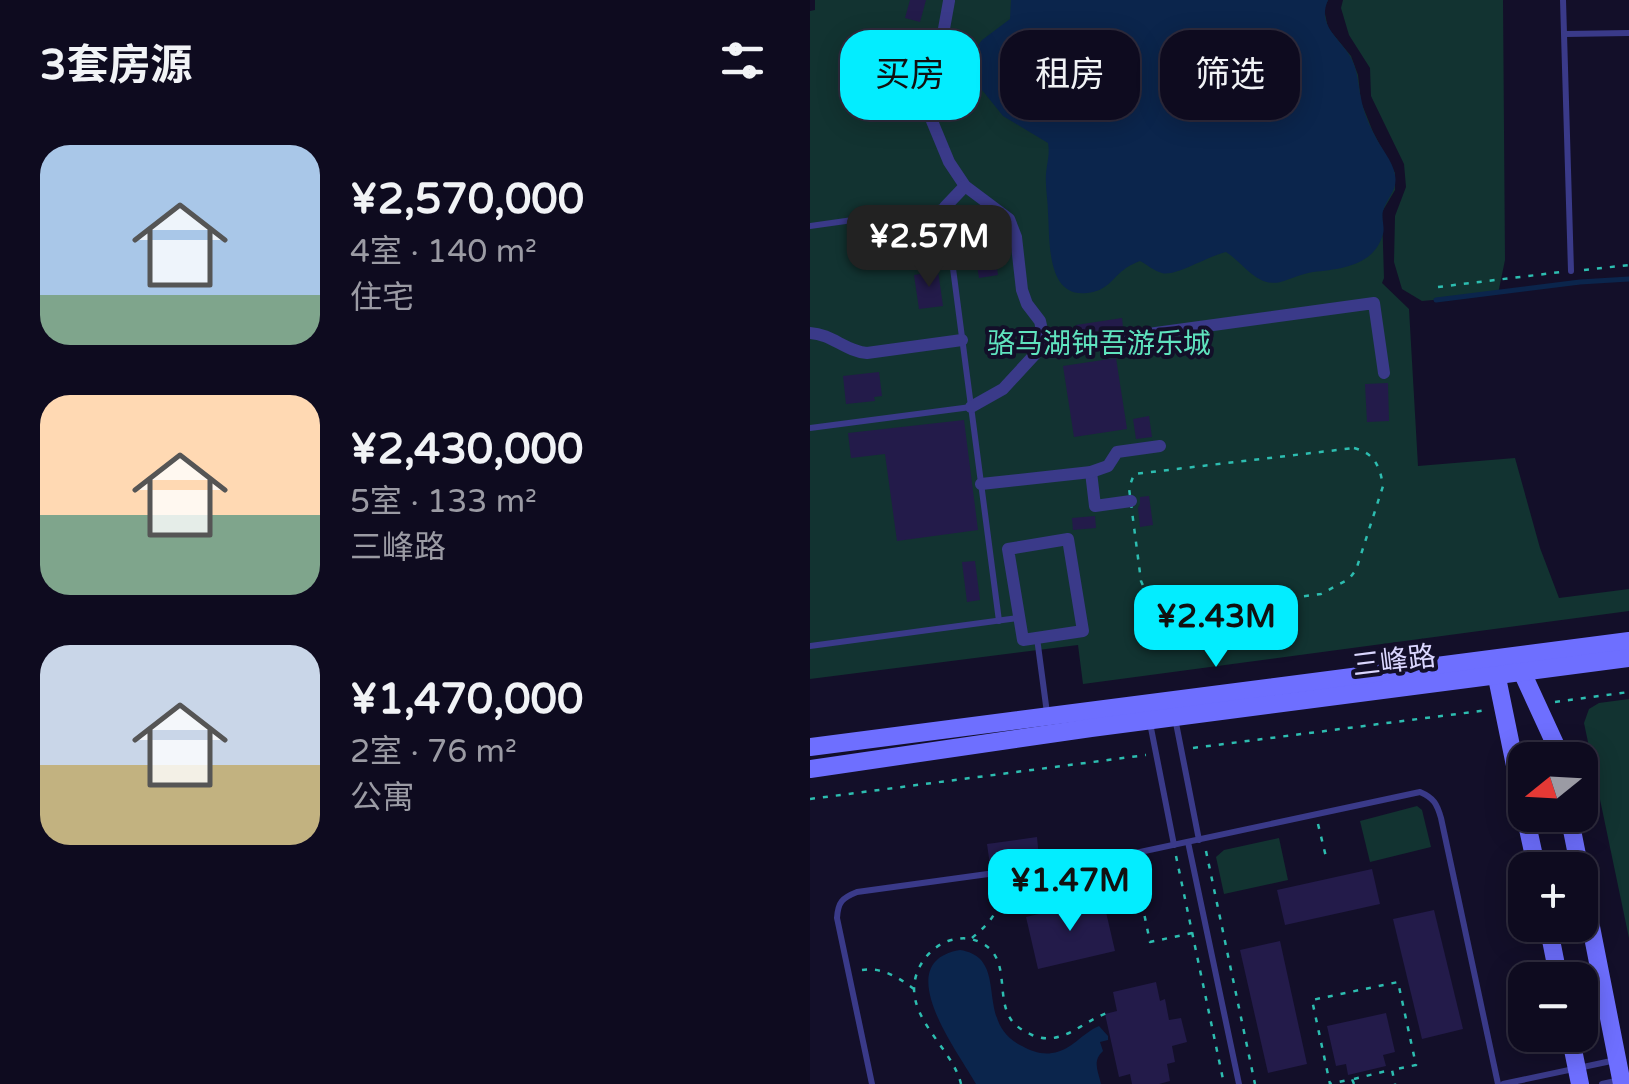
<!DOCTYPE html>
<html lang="zh">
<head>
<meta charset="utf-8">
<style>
  body { margin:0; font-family:"Varela Round","Noto Sans SC",sans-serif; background:#171428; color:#f1f3f6; height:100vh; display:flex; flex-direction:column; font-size:38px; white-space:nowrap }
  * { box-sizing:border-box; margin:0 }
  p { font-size:32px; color:#9b9ba4 }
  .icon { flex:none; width:55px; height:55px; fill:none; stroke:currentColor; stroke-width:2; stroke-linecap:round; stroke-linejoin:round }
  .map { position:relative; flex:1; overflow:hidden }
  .sheet { display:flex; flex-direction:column; background:#0e0b1f; width:810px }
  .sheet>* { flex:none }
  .hud { position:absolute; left:30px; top:30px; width:638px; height:90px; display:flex; gap:20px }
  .needle { width:65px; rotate:252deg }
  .fabs { position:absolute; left:698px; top:742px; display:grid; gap:20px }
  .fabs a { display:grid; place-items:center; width:90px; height:90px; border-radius:20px; background:#0e0b1f; box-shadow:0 5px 25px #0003,0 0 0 2px #2e2b3d; font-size:50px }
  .price { position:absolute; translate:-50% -85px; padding:0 22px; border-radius:20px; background:#03edff; color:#111; font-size:32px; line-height:65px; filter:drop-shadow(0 2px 5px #0008) }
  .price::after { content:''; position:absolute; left:50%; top:60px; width:30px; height:22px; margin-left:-15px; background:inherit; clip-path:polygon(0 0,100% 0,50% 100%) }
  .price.on { background:#222; color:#fff }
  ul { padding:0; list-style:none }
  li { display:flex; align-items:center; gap:30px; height:250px; padding:0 40px }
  li span { display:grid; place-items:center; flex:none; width:280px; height:200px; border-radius:30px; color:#555 }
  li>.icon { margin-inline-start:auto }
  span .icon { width:120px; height:120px; fill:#fffc; stroke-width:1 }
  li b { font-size:42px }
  h2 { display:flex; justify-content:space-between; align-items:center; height:120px; padding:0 40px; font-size:42px }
  .pill { padding:0 35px; border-radius:30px; background:#0e0b1f; box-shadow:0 5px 25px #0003,0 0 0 2px #2e2b3d; font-size:35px; line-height:90px }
  .pill.on { background:#03edff; color:#111 }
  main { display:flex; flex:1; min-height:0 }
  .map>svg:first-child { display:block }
</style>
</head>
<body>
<main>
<section class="sheet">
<h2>3套房源<svg class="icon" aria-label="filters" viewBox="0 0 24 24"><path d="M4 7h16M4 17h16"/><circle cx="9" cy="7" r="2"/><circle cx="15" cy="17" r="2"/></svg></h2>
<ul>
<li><span style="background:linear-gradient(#a9c7e8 75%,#7fa58c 0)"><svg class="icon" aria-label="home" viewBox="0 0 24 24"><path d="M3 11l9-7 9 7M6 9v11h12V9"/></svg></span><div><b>¥2,570,000</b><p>4室 · 140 m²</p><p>住宅</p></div></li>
<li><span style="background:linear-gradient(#ffd9b3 60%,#7fa58c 0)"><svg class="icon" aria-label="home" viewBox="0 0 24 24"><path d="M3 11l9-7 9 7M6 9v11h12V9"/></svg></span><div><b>¥2,430,000</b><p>5室 · 133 m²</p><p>三峰路</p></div></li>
<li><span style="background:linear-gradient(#c9d6e8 60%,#c2b280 0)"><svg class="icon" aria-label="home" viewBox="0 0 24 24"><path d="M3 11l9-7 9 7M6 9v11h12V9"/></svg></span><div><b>¥1,470,000</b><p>2室 · 76 m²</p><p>公寓</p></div></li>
</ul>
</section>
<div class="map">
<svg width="819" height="1084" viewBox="0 0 819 1084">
  <rect width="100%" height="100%" fill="#130f29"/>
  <g fill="#123331">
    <polygon points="5,0 518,0 514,9 518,28 541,56 548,75 551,102 563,132 585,173 585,190 572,212 574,278 572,283 599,309 608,466 705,458 730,548 749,598 819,589 819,611 273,684 268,645 0,679 0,11 5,10"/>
    <polygon points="533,0 693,0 695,260 688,294 612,301 592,289 584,262 585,216 596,187 594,164 561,96 560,68 539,35 531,8"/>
    <polygon points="819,699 819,938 774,723 779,709 789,703"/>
    <polygon points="607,806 612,810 621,847 560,862 550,821"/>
    <polygon points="469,838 478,880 414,894 406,857 414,850"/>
  </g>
  <g fill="#0b254c">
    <path d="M201 0H518C506 27 532 39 542 60 548 72 548 85 551 98 553 110 558 123 564 134 570 147 583 161 585 175 588 191 577 197 573 211 571 218 575 227 573 234 564 266 531 269 503 272 492 274 485 277 474 281 448 290 435 264 416 252 398 256 365 277 352 273 344 271 336 264 330 261 325 263 320 265 316 268 302 278 298 291 277 293 236 298 240 240 238 213 238 201 235 186 236 174 237 162 240 155 238 143L193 116 164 80 159 57 172 40 200 19Z"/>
    <path d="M150 950C202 958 162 1022 212 1046 221 1051 232 1055 242 1053 261 1051 272 1033 289 1026L298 1036V1040L290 1042 293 1051C282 1061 288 1071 291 1084H166C149 1053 78 962 150 950Z"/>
  </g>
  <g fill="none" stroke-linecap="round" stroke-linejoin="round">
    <polyline stroke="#0b254c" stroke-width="5" points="626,300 770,282 819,279"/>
  </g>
  <g fill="#231b4a">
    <polygon points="100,0 116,0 110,22 95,18"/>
    <polygon points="180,219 188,275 169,278 160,222"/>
    <polygon points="128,271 133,306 109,309 104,275"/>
    <polygon points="312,318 313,327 267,334 266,325"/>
    <polygon points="306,358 317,429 264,437 253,366"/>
    <polygon points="69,372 72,396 64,397 65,401 36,404 33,376"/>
    <polygon points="578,383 579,421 557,422 555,384"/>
    <polygon points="339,416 342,437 326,439 323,419"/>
    <polygon points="154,420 168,530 87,541 75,454 41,458 38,433"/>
    <polygon points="339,496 343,525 330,527 328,508 330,504 330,497"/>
    <polygon points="285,516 286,528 263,530 262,518"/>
    <polygon points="165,561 170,600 157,602 152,562"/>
    <polygon points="227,837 229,858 180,865 177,844"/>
    <polygon points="562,869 570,904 475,925 467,890"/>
    <polygon points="293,899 305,951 228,969 216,917"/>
    <polygon points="624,910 653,1029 612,1039 583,919"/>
    <polygon points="470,941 497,1064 458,1073 430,950"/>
    <polygon points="346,982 350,1001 355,999 359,1020 371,1018 377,1042 362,1046 365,1062 357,1064 360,1081 349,1084 322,1084 320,1074 309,1077 295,1014 307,1011 303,992"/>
    <polygon points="576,1013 585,1052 573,1055 576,1066 538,1075 536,1064 526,1066 517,1026"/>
  </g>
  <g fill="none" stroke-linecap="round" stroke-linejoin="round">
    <g stroke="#2dbdb0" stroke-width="2.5" stroke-dasharray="5 8" stroke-linecap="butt">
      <polyline points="774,270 819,265"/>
      <polyline points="628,287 751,272"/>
      <path d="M544 448C564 453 570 466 573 486L546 570 539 579 511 594 369 613 355 612 342 605 331 581 319 488 324 474Z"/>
      <polyline points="745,702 819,692"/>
      <polyline points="383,748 678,710"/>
      <polyline points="0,799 336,755"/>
      <polyline points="508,824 517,861"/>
      <polyline points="396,851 445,1084"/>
      <polyline points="366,856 414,1084"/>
      <polyline points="324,865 340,942 387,932"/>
      <path d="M162 938C182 921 192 909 191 882"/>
      <path d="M52 970C72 967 88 977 104 989"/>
      <polyline points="544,1079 580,1070"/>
      <path d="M151 1084C142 1045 86 1012 110 966 116 955 125 946 138 941 152 937 162 937 175 945 199 961 187 994 199 1016 203 1025 213 1031 222 1035 252 1048 273 1020 300 1012"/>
      <polyline points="544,1084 542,1079 520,1084 502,1000 588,982 606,1065 582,1070 585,1084"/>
    </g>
    <g stroke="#3a3a89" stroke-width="6">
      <polyline points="753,0 761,271"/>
      <polyline points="755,34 819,33"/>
      <polyline points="0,226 135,207 189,621"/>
      <polyline points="0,428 161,407"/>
      <polyline points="227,638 237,713"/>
      <polyline points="0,646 208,618"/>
      <polyline points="365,718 389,840"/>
      <polyline points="340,723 364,845"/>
      <polyline points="378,842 429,1084"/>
      <path d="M62 1084 27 918C28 902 32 898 47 892L316 855 610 792C624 798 627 804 631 818L688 1084"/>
      <polyline points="693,1084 806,1060"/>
      <polyline points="792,1084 810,1080"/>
    </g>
    <g stroke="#3a3a89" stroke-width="12">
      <polyline points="139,1 121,101 122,121 139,162 155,186 199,219 206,237 212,290 217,304 230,321 233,335 229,350 193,389 161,407"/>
      <polyline points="135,207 155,186"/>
      <path d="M0 333C22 334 35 351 57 353L152 340"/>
      <polyline points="233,335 243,343 265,344 564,303 574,373"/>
      <polyline points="281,472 285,506 321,501"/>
      <polyline points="171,484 281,472 298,466 307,452 350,446"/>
      <polygon points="258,539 273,631 213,640 198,549"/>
    </g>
    <g stroke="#6e6fff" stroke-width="18">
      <polyline points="710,663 712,672 746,746 748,760"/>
      <polyline points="685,668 715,814"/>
      <polyline points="0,747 819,641"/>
      <polyline points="0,769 281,728 819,658"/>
      <polyline points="715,815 727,870"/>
      <polyline points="759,815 770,870"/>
      <polyline points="770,871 812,1084"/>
      <polyline points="738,925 749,980"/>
      <polyline points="760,1035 770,1084"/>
    </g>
  </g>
  <g text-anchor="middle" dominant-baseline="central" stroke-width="8" stroke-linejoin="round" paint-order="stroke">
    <g font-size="28" fill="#5fe3be" stroke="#130f29">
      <text x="289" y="344">骆马湖钟吾游乐城</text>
    </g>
    <g font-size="28" fill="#dbd7ff" stroke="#130f29">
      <text transform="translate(584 661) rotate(-7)">三峰路</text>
    </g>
  </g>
</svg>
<div class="fabs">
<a><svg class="needle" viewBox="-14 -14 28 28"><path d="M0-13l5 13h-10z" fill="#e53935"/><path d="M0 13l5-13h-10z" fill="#9b9ba4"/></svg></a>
<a>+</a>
<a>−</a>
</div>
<b class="price on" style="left:119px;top:290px">¥2.57M</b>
<b class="price" style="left:406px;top:670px">¥2.43M</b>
<b class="price" style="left:260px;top:934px">¥1.47M</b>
<div class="hud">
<a class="pill on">买房</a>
<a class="pill">租房</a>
<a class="pill">筛选</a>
</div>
</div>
</main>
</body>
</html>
